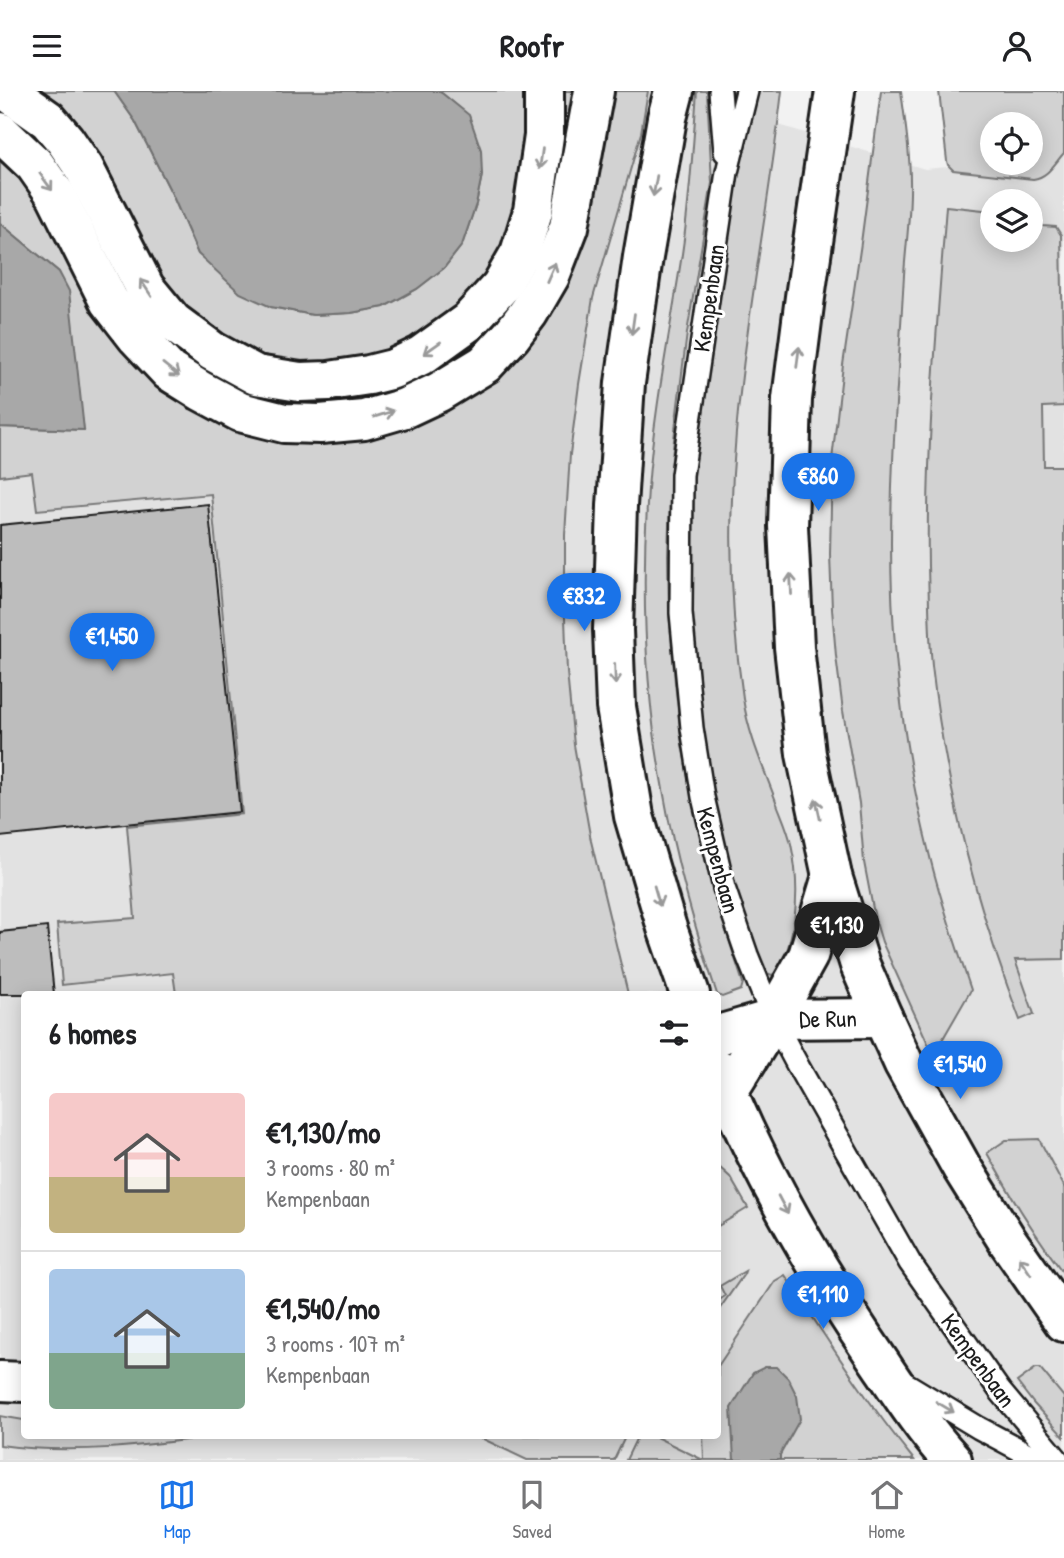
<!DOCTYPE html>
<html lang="en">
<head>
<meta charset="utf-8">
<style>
  body { margin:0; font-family:"Patrick Hand",sans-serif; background:#f2f2f2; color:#202124; height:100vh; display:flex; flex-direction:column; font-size:26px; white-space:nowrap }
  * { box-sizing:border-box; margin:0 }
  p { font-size:23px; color:#757577 }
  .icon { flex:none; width:38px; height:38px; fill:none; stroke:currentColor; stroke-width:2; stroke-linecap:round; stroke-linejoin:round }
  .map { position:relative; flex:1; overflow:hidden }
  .details { position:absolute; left:21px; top:900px; width:700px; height:448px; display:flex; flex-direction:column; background:#fff; border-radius:7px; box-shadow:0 4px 18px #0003 }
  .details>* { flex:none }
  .tools { position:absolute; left:980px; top:21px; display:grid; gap:14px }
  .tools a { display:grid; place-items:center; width:63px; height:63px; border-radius:50%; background:#fff; box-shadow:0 4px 18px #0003; font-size:35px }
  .price { position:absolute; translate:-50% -60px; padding:0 16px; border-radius:24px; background:#1a73e8; color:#fff; font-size:23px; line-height:46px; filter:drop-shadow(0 2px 4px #0008) }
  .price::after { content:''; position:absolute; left:50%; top:42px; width:21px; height:16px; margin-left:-10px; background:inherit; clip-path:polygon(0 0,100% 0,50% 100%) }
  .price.selected { background:#222; color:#fff }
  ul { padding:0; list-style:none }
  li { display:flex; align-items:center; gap:21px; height:175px; padding:0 28px }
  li+li { border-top:2px solid #e0e0e0 }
  li span { display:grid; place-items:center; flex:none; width:196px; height:140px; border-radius:7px; color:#555 }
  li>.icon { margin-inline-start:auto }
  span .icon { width:84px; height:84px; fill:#fffc; stroke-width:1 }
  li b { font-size:30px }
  h2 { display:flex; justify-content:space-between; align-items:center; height:84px; padding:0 28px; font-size:30px }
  header { display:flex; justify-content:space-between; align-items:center; height:91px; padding:0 28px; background:#fff; font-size:32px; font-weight:700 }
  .tab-bar { display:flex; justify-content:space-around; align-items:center; height:98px; border-top:2px solid #e0e0e0; background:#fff; font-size:19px; color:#757577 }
  .tab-bar a { display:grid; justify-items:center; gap:4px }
  .tab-bar .selected { color:#1a73e8 }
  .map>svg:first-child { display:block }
</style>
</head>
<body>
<header><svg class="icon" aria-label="menu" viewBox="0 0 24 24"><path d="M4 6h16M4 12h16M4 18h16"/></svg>Roofr<svg class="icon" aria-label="person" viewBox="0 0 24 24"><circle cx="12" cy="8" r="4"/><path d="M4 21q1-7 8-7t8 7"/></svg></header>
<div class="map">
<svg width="1064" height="1369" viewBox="0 0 1064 1369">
  <rect width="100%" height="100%" fill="#f2f2f2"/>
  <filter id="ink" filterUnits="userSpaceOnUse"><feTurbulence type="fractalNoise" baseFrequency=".0143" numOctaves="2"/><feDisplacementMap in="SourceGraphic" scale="14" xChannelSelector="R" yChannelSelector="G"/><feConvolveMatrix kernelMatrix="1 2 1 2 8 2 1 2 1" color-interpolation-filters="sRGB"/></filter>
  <g filter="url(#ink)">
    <path fill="#e2e2e2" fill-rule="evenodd" d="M0 0H666L925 78 993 72H1031V68L1064 65V1369H0ZM992 110H1031V149H992ZM24 903H718V1344H24Z"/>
    <g fill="#d2d2d2" stroke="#777" stroke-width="2" fill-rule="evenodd">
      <polygon points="22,0 114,0 135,30 172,103 198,163 271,216 313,224 351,222 384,216 417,198 444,177 462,154 476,113 482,84 469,25 443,3 438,0 527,0 529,21 514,132 483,195 409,255 324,277 254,266 175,212"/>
      <polygon points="559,0 580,0 555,126 519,211 476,260 393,307 305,317 232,301 172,265 39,59 45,53 60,70 163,245 184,264 201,274 336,308 364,305 397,296 444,273 470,254 492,230"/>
      <polygon points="607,0 648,0 641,42 593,207 579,293 570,363 565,444 565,527 567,581 574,654 591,750 628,903 176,903 173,882 62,894 57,833 135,827 127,735 242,723 211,403 37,419 32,381 0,385 0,336 84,339 59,181 0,132 0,59 19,77 164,294 409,335 442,321 470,305 500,280"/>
      <path d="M697 0H707L712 92 687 242 676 330 671 377 668 464 669 521 675 591 681 647 693 714 718 815 743 892 741 899 722 906 717 903C695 838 676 772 664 704 645 604 641 499 648 398 654 319 670 241 682 163 690 109 693 55 697 0Z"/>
      <path d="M733 0H782C769 114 746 227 736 342 728 429 730 520 743 607 748 643 764 678 777 713 782 726 788 739 791 753 798 785 798 821 789 853 785 865 784 877 772 884L764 881 738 811 721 744 709 684 698 614 690 502 693 369 735 68Z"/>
      <path d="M881 0H901C905 29 910 60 910 89 911 121 906 153 904 184 899 274 891 364 891 453 891 557 904 662 929 762 940 809 956 854 971 899L941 951 930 957 882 851 875 828 864 771 859 712 843 620 836 565 832 518 830 463 832 369 843 274 861 152Z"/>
      <path d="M939 0H1064V62C1054 73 1048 86 1033 88L953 79 948 74 947 70ZM992 33H1031V72H992Z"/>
      <path d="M946 115 992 120V149H1031V124L1042 125V135L1056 136 1061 144 1064 315 1043 316 1044 375H1064V868L1015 869 1034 923 1020 929C976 815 946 697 932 575 929 542 929 508 928 475 926 355 937 235 946 115Z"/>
      <path d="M1039 1048 1064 1095V1183C1035 1144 1010 1104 987 1062L1006 1049Z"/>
      <polygon points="718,1075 730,1086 748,1117 718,1135"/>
      <polygon points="745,1180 744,1183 718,1220 718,1210 725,1205 720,1195"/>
      <path d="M785 1184C826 1247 866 1310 914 1369H704L703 1344H718V1275L775 1190Z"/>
      <polygon points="1036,1277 1040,1277 1064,1306 1064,1346 1034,1313 1017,1291"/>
      <path d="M0 1325 24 1329V1344H221C147 1355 74 1364 0 1354Z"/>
      <polygon points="626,1344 614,1369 527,1369 477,1345"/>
      <polygon points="638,1344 652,1344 703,1369 626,1369"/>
    </g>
    <g fill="#a8a8a8" stroke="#707070" stroke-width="2">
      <polygon points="114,0 438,0 443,3 469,24 481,59 482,84 476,113 462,154 444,177 417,198 384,216 351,222 313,224 271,216 240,202 198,163 172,103 135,30"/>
      <polygon points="0,132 59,181 69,200 84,339 0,336"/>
      <polygon points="765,1276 777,1276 788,1287 797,1305 800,1328 780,1364 780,1369 734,1369 731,1317 753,1282"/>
    </g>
    <g fill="#bdbdbd" stroke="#1c1c1c" stroke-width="2">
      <polygon points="208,413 240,721 0,746 0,434"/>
      <polygon points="47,836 54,903 0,903 0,841"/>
    </g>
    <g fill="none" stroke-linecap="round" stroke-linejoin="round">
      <defs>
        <g id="lane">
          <polyline points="720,0 725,61"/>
          <polyline points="747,0 727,81 682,384 681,522 692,637 703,706 724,797 747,864 773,928 799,977 910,1172 1000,1300 1058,1369"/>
          <polyline points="903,1291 979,1337 1039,1369"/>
        </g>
        <g id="secondary">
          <polyline points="674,0 667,27 643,166 625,292 617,415 613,539 616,616 634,725 667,837 690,903"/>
          <polyline points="835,0 805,206 792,308 788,435 794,556 806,663 832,785 860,874 883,927 904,973 962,1077 1007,1149 1064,1231"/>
          <polyline points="718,944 773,928 883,927"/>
          <path d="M718 978C759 1080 814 1175 876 1266 899 1300 924 1339 952 1369"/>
          <polyline points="718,1008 727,1002 773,928 808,865 832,785"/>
          <polyline points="0,1290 24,1291"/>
        </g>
        <g id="highway">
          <polyline points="7,0 48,29 65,49 84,77 145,197 173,231 212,260 256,284 300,291 329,290 369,284 393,278 422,264 468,231 501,195 520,162 533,120 544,45 544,0"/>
          <polyline points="0,41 35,74 56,104 109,210 137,246 169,280 201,300 240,321 284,332 320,333 364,329 405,317 439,301 485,273 511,245 529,221 550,185 569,136 594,0"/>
        </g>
      </defs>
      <use href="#lane" stroke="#1c1c1c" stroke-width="26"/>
      <use href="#secondary" stroke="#1c1c1c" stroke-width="44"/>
      <use href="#highway" stroke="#1c1c1c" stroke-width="44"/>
      <use href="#lane" stroke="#fff" stroke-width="21"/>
      <use href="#secondary" stroke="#fff" stroke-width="38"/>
      <use href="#highway" stroke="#fff" stroke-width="38"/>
    </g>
    <defs><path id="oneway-shaft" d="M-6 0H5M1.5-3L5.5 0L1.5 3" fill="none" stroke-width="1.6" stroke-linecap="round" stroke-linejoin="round" transform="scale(1.75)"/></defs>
    <g stroke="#999">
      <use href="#oneway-shaft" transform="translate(541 68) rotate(98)"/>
      <use href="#oneway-shaft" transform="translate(46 91) rotate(54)"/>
      <use href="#oneway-shaft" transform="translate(655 95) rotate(100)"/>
      <use href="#oneway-shaft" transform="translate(551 181) rotate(-66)"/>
      <use href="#oneway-shaft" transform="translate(146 197) rotate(-124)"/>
      <use href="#oneway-shaft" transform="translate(633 233) rotate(98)"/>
      <use href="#oneway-shaft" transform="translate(432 257) rotate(145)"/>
      <use href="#oneway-shaft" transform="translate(798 266) rotate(-83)"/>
      <use href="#oneway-shaft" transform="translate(171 279) rotate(39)"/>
      <use href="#oneway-shaft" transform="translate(384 323) rotate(-17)"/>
      <use href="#oneway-shaft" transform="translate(791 493) rotate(-93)"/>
      <use href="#oneway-shaft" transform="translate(615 583) rotate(88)"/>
      <use href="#oneway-shaft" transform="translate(818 718) rotate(-102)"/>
      <use href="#oneway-shaft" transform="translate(657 805) rotate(74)"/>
      <use href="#oneway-shaft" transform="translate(783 1114) rotate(62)"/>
      <use href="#oneway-shaft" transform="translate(1025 1175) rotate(-124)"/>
      <use href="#oneway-shaft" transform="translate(945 1316) rotate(31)"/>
    </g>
  </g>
  <g text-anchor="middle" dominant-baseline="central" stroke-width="6" stroke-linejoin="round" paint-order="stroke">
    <g font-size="24" fill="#1c1c1c" stroke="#fff">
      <text transform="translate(708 207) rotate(-82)">Kempenbaan</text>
      <text transform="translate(719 769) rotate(75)">Kempenbaan</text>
      <text transform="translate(828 927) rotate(-1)">De Run</text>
      <text transform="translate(979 1269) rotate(54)">Kempenbaan</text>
    </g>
  </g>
</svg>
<div class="tools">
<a><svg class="icon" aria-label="locate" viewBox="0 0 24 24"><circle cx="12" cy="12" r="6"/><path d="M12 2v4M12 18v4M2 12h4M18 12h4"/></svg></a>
<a><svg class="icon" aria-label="layers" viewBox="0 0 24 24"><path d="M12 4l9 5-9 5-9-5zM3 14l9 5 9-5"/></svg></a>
</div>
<b class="price" style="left:818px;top:422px">€860</b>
<b class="price" style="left:584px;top:542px">€832</b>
<b class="price" style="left:112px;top:582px">€1,450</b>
<b class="price selected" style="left:837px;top:871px">€1,130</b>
<b class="price" style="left:960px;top:1010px">€1,540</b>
<b class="price" style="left:823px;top:1240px">€1,110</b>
<section class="details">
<h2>6 homes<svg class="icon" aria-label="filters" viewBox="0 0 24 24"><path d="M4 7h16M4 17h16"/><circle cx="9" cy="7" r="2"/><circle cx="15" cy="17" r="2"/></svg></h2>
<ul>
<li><span style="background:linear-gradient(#f6c9c9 60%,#c2b280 0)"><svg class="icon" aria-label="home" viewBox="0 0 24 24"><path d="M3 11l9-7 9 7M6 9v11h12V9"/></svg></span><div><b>€1,130/mo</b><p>3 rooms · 80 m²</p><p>Kempenbaan</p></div></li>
<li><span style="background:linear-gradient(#a9c7e8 60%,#7fa58c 0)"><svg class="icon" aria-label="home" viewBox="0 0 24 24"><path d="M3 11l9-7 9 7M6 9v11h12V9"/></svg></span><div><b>€1,540/mo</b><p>3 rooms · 107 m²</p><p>Kempenbaan</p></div></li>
</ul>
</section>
</div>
<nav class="tab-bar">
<a class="selected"><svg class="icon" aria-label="map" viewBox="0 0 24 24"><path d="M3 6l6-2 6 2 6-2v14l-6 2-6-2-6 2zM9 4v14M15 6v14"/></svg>Map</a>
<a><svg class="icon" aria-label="saved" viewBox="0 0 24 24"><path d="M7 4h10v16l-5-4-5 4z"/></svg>Saved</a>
<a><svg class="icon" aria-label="home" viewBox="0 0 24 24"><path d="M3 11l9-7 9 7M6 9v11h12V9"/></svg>Home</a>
</nav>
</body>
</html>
